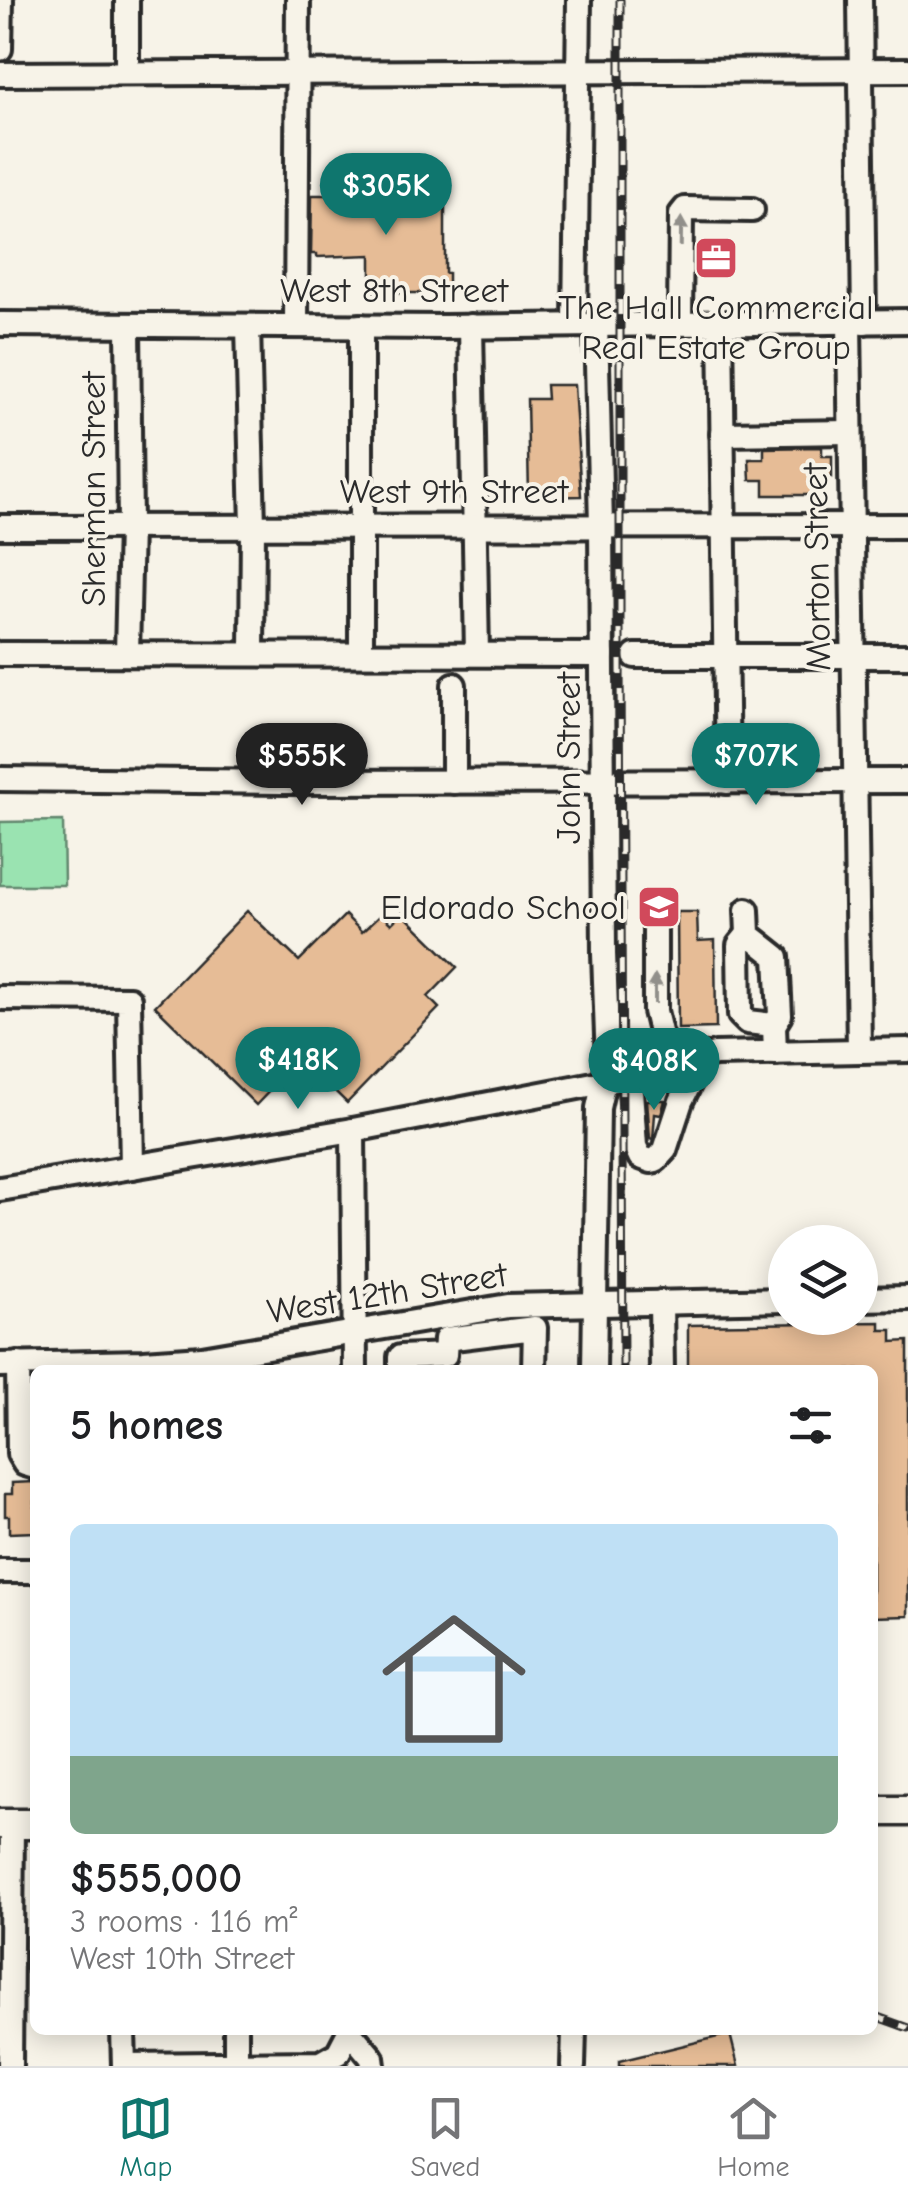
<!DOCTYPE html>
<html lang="en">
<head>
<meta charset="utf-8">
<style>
  body { margin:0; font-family:"Comic Neue",sans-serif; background:#f6f6f6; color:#202124; height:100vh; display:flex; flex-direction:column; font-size:38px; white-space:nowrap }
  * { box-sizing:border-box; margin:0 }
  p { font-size:32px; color:#757577 }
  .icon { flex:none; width:55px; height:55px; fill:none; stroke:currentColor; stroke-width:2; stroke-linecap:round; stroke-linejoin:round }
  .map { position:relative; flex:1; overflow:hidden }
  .side { position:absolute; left:30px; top:1365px; width:848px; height:670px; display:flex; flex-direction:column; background:#fff; border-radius:15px; box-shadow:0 5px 25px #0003 }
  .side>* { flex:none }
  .controls { position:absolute; left:768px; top:1225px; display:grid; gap:20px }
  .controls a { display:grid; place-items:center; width:110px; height:110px; border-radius:50%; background:#fff; box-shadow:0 5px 25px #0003; font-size:50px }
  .price { position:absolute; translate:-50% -85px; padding:0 22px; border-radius:35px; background:#0f766e; color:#fff; font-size:32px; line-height:65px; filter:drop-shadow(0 2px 5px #0008) }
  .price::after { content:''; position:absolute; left:50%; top:60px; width:30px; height:22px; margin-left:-15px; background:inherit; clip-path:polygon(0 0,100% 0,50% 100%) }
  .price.on { background:#222; color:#fff }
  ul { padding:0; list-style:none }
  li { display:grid; align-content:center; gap:20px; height:530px; padding:0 40px }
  li span { display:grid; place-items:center; height:310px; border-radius:15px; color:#555 }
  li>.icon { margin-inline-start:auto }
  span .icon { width:180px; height:180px; fill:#fffc; stroke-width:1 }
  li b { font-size:42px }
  h2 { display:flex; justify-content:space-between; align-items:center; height:120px; padding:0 40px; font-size:42px }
  .tab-bar { display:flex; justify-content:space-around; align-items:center; height:140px; border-top:2px solid #e0e0e0; background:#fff; font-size:28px; color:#757577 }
  .tab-bar a { display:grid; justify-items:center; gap:5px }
  .tab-bar .on { color:#0f766e }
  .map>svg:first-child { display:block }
</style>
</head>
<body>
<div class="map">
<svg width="908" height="2066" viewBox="0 0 908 2066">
  <rect width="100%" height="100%" fill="#f7f3e8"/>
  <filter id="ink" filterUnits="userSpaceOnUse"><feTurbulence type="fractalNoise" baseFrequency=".01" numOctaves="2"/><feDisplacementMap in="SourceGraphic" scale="20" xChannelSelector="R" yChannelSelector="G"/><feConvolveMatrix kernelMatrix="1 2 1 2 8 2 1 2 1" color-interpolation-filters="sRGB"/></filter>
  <g filter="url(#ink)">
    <polygon fill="#9ae3b1" stroke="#62876e" stroke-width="2.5" points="63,821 64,885 0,885 0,822"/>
    <g fill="#e6bc96" stroke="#2b2b2b" stroke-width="2.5">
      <polygon points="400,193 445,193 445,273 448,273 448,293 371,293 371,255 317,257 317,254 311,254 312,195 400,195"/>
      <polygon points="546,385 574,385 581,496 529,497 527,399 547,399"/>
      <polygon points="822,447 822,456 832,456 832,477 821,477 821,490 816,490 816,495 764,495 764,480 750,480 749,459 764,459 764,448"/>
      <polygon points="247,911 299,961 345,915 362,932 381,914 391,924 402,913 457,967 428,997 439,1008 347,1103 301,1058 256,1105 155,1006"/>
      <polygon points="677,912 697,912 698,941 715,940 716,1028 678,1029"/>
      <polygon points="647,1100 665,1100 661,1115 655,1114 653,1139 650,1138"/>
      <polygon points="880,1322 880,1330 892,1330 892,1342 908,1341 908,1616 872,1617 872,1370 688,1370 688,1325"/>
      <polygon points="35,1482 35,1532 9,1533 9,1516 5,1516 5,1494 12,1494 12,1483"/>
      <polygon points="730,2034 738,2066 619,2066 619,2061"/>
    </g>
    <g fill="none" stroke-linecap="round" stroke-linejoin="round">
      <defs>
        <g id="minor">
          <polyline points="127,0 127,73"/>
          <polyline points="860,0 864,322"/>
          <polyline points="0,49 1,0"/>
          <polyline points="0,74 908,70"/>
          <polyline points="849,322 859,1050"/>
          <polyline points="680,323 681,214 685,209 752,210"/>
          <polyline points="721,323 727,782"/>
          <polyline points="0,324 445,327 908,321"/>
          <polyline points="575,324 579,0"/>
          <polyline points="248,326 253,527 252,654"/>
          <polyline points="296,326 298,0"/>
          <polyline points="361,326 361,654"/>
          <polyline points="471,326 477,654"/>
          <polyline points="722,434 850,432"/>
          <polyline points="0,527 908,526"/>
          <polyline points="127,653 130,527 128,325"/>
          <polyline points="0,654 602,655"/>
          <polyline points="635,656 908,656"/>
          <polyline points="454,685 454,782"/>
          <polyline points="0,779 282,782 908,781"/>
          <polyline points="747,910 748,934 777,957 780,1015 774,1025 775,1053"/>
          <polyline points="655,911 655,1011 660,1032 672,1065"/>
          <polyline points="748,934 739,945 740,1015 747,1022 774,1025"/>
          <polyline points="0,998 129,999 132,1167"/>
          <polyline points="630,1076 635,1146 640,1157 651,1161 656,1160 665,1150 681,1101 691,1081 694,1060"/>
          <polyline points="353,1130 355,1370"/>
          <polyline points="0,1189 353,1130 604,1082 715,1054 908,1050"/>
          <polyline points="860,1299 908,1298"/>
          <polyline points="661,1302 662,1370"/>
          <polyline points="18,1364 19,1454 25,1464 35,1467"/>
          <polyline points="0,1365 144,1362 202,1358 508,1306 785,1300"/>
          <polyline points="400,1370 400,1357 445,1355 446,1339 535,1328 534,1370"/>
          <polyline points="594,1370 598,1108 608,1063 604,954 601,526 596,323"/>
          <polyline points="0,1571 35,1571"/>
          <polyline points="123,2030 124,2066"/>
          <polyline points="236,2030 236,2064"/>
          <polyline points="350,2032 372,2058 373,2066"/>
          <polyline points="124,2065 320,2063 338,2053 350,2030"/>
          <polyline points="10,2066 12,1824"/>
          <polyline points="573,2066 574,2030"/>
        </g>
        <g id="major">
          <polyline points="872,1811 908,1811"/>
          <polyline points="0,1824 35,1824"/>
        </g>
      </defs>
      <use href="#minor" stroke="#2b2b2b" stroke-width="30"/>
      <use href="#major" stroke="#2b2b2b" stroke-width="35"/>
      <use href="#minor" stroke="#f7f3e8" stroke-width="22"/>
      <use href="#major" stroke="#f7f3e8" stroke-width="28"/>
      <defs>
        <g id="rail">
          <polyline points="620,0 620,655 623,1370"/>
          <polyline points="872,2015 908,2028"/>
        </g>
      </defs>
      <use href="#rail" stroke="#2b2b2b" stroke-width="9"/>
      <use href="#rail" stroke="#f7f3e8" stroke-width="5" stroke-dasharray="15" stroke-linecap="butt"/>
    </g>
    <defs><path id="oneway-solid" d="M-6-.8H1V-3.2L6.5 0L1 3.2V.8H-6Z" transform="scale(2.5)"/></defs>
    <g fill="#918f8a">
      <use href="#oneway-solid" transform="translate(681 232) rotate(-89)"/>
      <use href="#oneway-solid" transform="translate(655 989) rotate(-90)"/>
    </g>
  </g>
  <defs>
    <symbol id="office-square" viewBox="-11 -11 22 22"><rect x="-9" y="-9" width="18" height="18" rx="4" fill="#d1495b" stroke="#f7f3e8"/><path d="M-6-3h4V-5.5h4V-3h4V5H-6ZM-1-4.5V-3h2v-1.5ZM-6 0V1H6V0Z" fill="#fff"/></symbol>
    <symbol id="school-square" viewBox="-11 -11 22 22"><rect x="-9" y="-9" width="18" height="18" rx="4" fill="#d1495b" stroke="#f7f3e8"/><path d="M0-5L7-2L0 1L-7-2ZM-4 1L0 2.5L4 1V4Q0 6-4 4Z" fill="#fff"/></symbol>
  </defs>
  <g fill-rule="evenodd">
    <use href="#office-square" x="691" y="233" width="50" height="50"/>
    <use href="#school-square" x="634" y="882" width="50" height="50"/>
  </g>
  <g text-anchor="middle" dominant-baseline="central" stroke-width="8" stroke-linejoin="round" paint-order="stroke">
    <g font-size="35" fill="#2b2b2b" stroke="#f7f3e8">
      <text x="394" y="290">West 8th Street</text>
      <text transform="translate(93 489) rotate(-90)">Sherman Street</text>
      <text x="454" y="491">West 9th Street</text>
      <text transform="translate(817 567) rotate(-91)">Morton Street</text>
      <text transform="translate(568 758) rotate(-90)">John Street</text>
      <text transform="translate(387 1293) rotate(-9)">West 12th Street</text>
    </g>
    <g font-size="35" fill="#2b2b2b" stroke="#f7f3e8">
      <text x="716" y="307">The Hall Commercial<tspan x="716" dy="40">Real Estate Group</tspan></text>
      <text x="626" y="907" text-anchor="end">Eldorado School</text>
    </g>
  </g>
</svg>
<div class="controls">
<a><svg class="icon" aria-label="layers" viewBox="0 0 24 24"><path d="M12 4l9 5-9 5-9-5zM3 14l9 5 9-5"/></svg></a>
</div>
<b class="price" style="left:386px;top:238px">$305K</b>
<b class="price on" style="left:302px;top:808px">$555K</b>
<b class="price" style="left:756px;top:808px">$707K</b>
<b class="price" style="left:298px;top:1112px">$418K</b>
<b class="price" style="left:654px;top:1113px">$408K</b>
<section class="side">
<h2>5 homes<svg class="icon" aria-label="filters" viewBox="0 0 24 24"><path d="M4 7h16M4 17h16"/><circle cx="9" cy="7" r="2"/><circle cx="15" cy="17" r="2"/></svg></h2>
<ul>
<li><span style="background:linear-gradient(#bfe0f5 75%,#7fa58c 0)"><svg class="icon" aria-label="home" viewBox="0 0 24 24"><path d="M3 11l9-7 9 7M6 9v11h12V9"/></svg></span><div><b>$555,000</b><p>3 rooms · 116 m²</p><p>West 10th Street</p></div></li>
</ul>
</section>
</div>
<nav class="tab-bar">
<a class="on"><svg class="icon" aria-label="map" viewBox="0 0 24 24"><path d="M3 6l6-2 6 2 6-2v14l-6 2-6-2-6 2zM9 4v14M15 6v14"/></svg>Map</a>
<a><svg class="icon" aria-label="saved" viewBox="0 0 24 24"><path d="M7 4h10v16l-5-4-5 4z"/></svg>Saved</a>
<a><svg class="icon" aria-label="home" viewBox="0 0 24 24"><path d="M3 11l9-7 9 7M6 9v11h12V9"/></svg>Home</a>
</nav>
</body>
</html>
